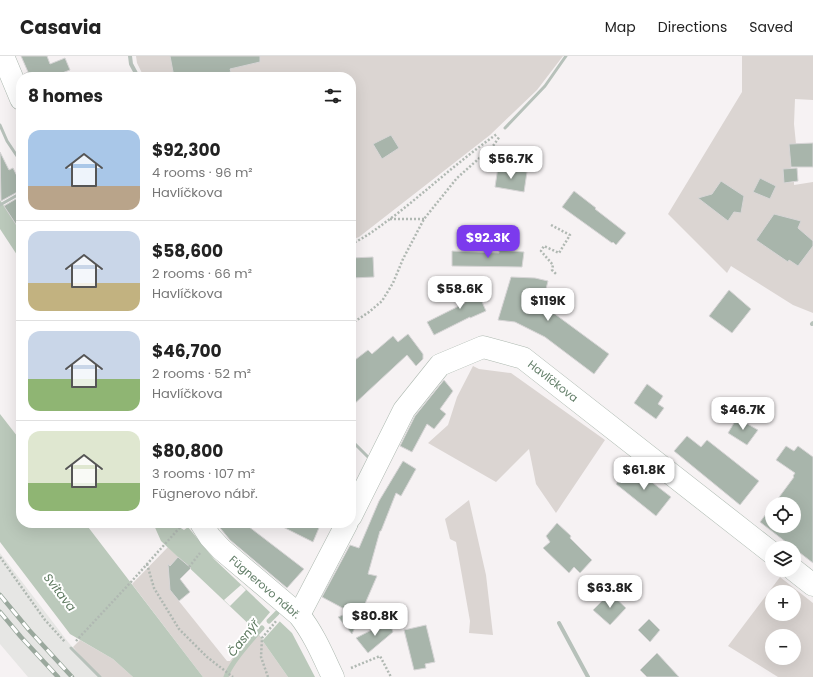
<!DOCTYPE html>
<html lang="en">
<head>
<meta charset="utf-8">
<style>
  body { margin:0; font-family:Poppins,sans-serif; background:#f2f2f2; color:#222; height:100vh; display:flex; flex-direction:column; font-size:15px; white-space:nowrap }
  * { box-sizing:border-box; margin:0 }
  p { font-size:13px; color:#767676 }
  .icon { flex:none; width:22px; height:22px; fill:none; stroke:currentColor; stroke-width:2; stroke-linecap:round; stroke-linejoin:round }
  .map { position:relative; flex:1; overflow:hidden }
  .drawer { position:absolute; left:16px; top:16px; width:340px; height:456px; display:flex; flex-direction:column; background:#fff; border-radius:16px; box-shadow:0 4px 16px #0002 }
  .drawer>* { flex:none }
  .buttons { position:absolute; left:765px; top:441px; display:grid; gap:8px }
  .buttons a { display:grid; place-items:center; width:36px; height:36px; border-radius:50%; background:#fff; box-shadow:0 4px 16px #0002; font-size:20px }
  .price { position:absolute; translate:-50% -34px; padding:0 9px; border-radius:8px; background:#fff; color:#222; font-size:13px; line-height:26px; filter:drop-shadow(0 1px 2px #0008) }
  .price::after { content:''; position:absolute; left:50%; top:24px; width:12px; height:9px; margin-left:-6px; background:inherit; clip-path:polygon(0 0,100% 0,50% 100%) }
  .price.current { background:#7c3aed; color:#fff }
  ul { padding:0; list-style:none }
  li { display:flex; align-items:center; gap:12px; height:100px; padding:0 12px }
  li+li { border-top:1px solid #e0e0e0 }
  li span { display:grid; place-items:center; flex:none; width:112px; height:80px; border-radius:12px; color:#555 }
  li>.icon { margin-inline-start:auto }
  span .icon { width:48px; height:48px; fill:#fffc; stroke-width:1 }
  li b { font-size:17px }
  h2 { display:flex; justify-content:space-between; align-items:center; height:48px; padding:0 12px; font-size:17px }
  header { display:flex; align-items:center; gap:24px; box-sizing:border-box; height:56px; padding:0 20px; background:#fff; border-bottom:1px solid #e0e0e0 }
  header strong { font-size:19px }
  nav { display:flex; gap:22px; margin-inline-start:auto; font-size:14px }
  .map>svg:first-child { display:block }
</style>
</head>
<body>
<header>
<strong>Casavia</strong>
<nav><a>Map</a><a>Directions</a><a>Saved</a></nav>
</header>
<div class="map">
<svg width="813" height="621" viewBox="0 0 813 621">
  <rect width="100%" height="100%" fill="#f6f2f3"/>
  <polygon fill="#e6e6e4" points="0,497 68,586 98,621 28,621 0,588"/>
  <g fill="#dbd5d2" fill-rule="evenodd">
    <polygon points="136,0 563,0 537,34 490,79 359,181 351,184 351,21 144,21 137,7"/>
    <polygon points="742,0 813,0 813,44 795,43 794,68 796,88 790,88 791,113 785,127 794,126 794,129 813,126 813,257 793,249 731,210 727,217 668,158 742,36"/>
    <polygon points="473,310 479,313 511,317 605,384 556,457 536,428 529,393 496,426 428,387 448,369 457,341"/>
    <polygon points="469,444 486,519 493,579 469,577 470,565 456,486 450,483 445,463"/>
    <polygon points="168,491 178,501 168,512 170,534 227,605 230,605 255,574 288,621 203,621 132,528"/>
    <path d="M780 521 813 547V621H778L728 590ZM772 536H794V558H772ZM772 580H794V602H772Z"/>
    <polygon points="80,584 113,603 133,621 98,621 73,591"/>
  </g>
  <g fill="#bbc9bb">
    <polygon points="0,144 21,176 21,205 0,173"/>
    <polygon points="0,358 21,385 21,467 85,467 203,621 133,621 113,603 70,578 0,486"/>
    <polygon points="153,467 173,467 184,474 188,471 214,503 292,577 315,621 288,621 255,574 161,485"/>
  </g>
  <g fill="#f6f2f3">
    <polygon points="241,529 246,534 230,550 224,544"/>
    <polygon points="271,555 281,564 263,584 255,574"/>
  </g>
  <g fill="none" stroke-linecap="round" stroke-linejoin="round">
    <g stroke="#bbc9bb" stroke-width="5">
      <polyline points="269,565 277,557"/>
      <path d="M226 621C230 607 252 583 262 572"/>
    </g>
  </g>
  <g fill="#a8b5ab" stroke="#d7d5d6">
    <polygon points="21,0 47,0 50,8 65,2 70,14 54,20 55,21 25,21 24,18 28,16"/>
    <polygon points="170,0 260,0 260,6 230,13 231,16 222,18 223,21 174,21"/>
    <polygon points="391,79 399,92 382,103 373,88"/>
    <polygon points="813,87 813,111 791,111 789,88"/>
    <polygon points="0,96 9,114 13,112 21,128 21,134 1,145"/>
    <polygon points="498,111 527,116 524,136 495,131"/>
    <polygon points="797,112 798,125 784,127 783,113"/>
    <polygon points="760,122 776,130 770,143 753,136"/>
    <polygon points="721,125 744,140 741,157 734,156 728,165 698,142 712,138"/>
    <polygon points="574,135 596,152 595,153 626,177 616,189 613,186 612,187 562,151"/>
    <polygon points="21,140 21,176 4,150"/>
    <polygon points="774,158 801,165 798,172 813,185 813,190 798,210 789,204 788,206 756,184"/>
    <polygon points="499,194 524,196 522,211 452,210 452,195 499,197"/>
    <polygon points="373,201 374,221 351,222 351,202"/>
    <polygon points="511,221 535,222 548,225 543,245 550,249 548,253 609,298 594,318 545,281 515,266 498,264"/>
    <polygon points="473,225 486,255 470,262 470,261 434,279 427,266 465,247 458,232"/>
    <polygon points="729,234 751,253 732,277 709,260"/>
    <polygon points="408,278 423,298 423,303 416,310 407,299 351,351 351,307 368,294 372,298 393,280 398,286"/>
    <polygon points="444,324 453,335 440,353 446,358 434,373 427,368 412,396 400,390 415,360"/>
    <polygon points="647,328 663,340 658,348 664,352 656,363 634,347"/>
    <polygon points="737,362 758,374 747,389 728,377"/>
    <polygon points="687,380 701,391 707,384 759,425 740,449 674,395"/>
    <polygon points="786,390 794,395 798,390 813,401 813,507 760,466 772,450 772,470 794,470 794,448 774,448 794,421 793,420 795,417 776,404"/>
    <polygon points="403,405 416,413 401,440 396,437 381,475 380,475 368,518 377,520 352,578 338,561 350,556 322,541 350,489 359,492 379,445"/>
    <polygon points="631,410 671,441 656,460 616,428"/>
    <polygon points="216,467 244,467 304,513 287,532 230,484"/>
    <polygon points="275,467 321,467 313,486"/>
    <polygon points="557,467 571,480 570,482 592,504 580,517 574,511 569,517 543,492 550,486 546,480"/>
    <polygon points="178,501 191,512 180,523 190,536 179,545 170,534 168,508 170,510"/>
    <polygon points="610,537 626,552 610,569 593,554"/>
    <polygon points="649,563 660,574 650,586 638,574"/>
    <polygon points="389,565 393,576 368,597 356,582"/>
    <polygon points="426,569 435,606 425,608 426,612 414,614 404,574"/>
    <polygon points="657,597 679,621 647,621 640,614"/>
  </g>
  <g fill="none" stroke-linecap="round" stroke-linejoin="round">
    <defs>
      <g id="secondary">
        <polyline points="3,0 21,43"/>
        <polyline points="351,460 404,354 440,309 483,291 523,302 772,497"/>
        <path d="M201 467 210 481 221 493 299 559C314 578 323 600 333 621"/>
        <polyline points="794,514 813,529"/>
        <polyline points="299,559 347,467"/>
      </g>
    </defs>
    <use href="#secondary" stroke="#acb8af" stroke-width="23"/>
    <g stroke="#b0b8b2" stroke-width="2.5" stroke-dasharray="2 2" stroke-linecap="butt">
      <polyline points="390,163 424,163"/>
      <polyline points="551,169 570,179 559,197 544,190 541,195 553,209 552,214 557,219"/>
      <path d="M351 188C367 181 380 170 394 160 429 133 461 103 497 78"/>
      <polyline points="351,268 369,256 382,245 393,227 403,203 424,163 457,122 493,90 500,80"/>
      <polyline points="0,501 45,564 65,586"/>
      <polyline points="147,508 154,532 179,573 207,601 233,621"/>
      <polyline points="189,511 200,497"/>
      <polyline points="76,585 131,526 182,469"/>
      <polyline points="351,612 380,600 391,621"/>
      <polyline points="268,621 261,601 262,582 277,564"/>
    </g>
    <g stroke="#b7c1ba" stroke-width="3">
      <polyline points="0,69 7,85 21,106"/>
      <polyline points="505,72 545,30 566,0"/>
      <polyline points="0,149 21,137"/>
      <polyline points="351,384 370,403"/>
      <polyline points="71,592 100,621"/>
    </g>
    <g stroke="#b7c1ba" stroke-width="4">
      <polyline points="130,0 131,8 138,21"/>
      <polyline points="812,268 813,267"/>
      <polyline points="559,567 588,621"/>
    </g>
    <use href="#secondary" stroke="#fff" stroke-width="22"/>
    <defs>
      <g id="rail">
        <polyline points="0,539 29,574 72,621"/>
        <polyline points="0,556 21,581 58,621"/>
      </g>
    </defs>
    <use href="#rail" stroke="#9aa89d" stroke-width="4.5"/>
    <use href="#rail" stroke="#fff" stroke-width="3" stroke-dasharray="9" stroke-linecap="butt"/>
  </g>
  <g text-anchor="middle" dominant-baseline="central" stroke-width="4" stroke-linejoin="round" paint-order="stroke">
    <g font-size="11" fill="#617d67" stroke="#fff">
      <text transform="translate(553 325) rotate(38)">Havlíčkova</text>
      <text transform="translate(265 531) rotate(41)">Fügnerovo nábř.</text>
    </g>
    <g font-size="12" font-style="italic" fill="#5c785e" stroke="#fff">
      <text transform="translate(60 536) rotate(52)">Svitava</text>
      <text transform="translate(243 582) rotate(-52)">Časnýř</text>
    </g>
  </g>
</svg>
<div class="buttons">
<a><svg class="icon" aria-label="locate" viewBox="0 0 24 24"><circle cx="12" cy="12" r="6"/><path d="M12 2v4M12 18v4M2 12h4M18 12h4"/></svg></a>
<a><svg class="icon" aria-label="layers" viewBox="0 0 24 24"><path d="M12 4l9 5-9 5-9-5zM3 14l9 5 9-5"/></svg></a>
<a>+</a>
<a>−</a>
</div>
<b class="price" style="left:511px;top:124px">$56.7K</b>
<b class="price current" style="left:488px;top:203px">$92.3K</b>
<b class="price" style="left:460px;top:254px">$58.6K</b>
<b class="price" style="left:548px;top:266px">$119K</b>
<b class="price" style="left:743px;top:375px">$46.7K</b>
<b class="price" style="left:644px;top:435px">$61.8K</b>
<b class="price" style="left:610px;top:553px">$63.8K</b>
<b class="price" style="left:375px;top:581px">$80.8K</b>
<section class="drawer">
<h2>8 homes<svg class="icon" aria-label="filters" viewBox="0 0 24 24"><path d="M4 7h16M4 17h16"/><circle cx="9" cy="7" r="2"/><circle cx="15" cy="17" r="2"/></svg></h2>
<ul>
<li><span style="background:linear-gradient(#a9c7e8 70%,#b9a48a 0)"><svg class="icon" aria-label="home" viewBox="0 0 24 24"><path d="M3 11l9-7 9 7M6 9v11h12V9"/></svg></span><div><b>$92,300</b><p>4 rooms · 96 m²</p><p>Havlíčkova</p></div></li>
<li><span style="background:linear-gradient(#c9d6e8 65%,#c2b280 0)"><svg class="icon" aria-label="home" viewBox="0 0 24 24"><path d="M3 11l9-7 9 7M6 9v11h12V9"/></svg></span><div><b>$58,600</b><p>2 rooms · 66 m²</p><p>Havlíčkova</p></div></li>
<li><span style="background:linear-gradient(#c9d6e8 60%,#8fb573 0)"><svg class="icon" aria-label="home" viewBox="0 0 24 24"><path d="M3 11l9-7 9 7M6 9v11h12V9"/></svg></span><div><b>$46,700</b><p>2 rooms · 52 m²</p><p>Havlíčkova</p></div></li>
<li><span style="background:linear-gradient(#dfe7d0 65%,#8fb573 0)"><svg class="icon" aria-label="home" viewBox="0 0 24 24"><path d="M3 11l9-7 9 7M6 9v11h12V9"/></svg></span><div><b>$80,800</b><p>3 rooms · 107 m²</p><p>Fügnerovo nábř.</p></div></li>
</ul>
</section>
</div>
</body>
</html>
